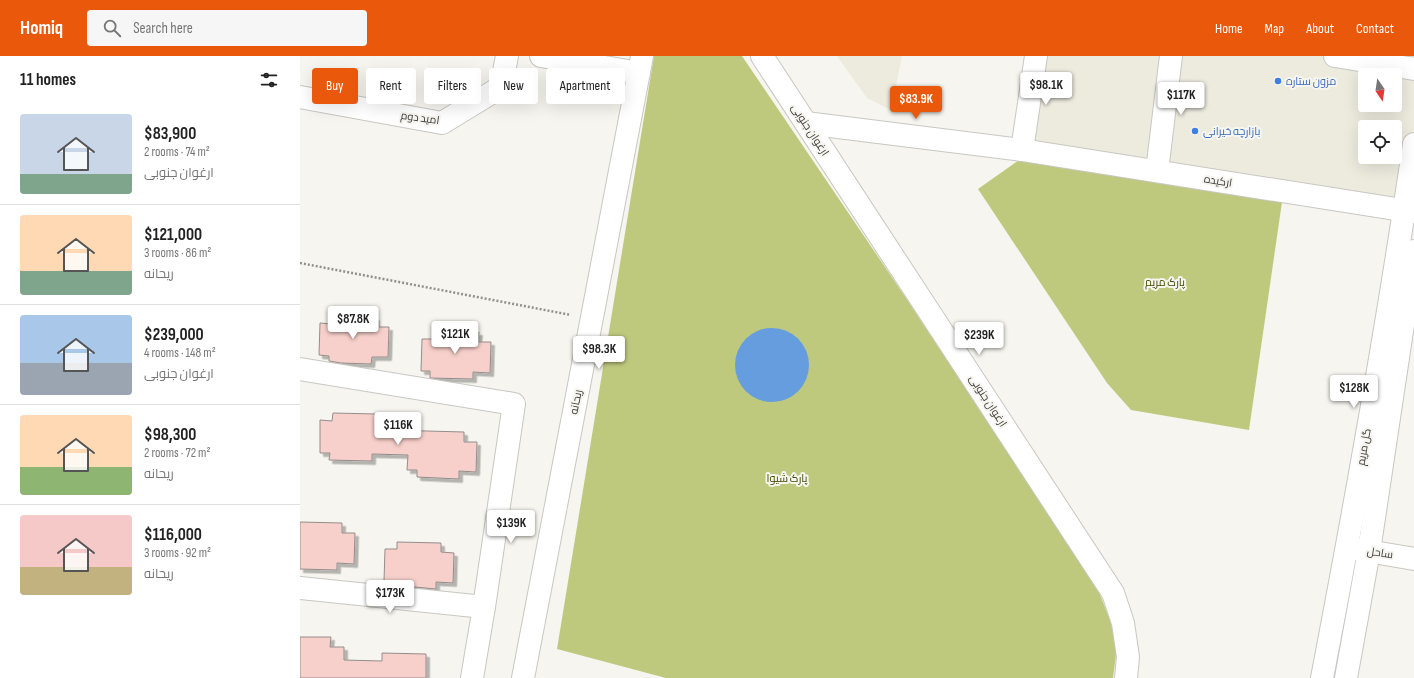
<!DOCTYPE html>
<html lang="en">
<head>
<meta charset="utf-8">
<style>
  body { margin:0; font-family:"Sofia Sans Condensed",Cairo,sans-serif; background:#f6f6f6; color:#222; height:100vh; display:flex; flex-direction:column; font-size:15px; white-space:nowrap }
  * { box-sizing:border-box; margin:0 }
  p { font-size:13px; color:#767676 }
  .icon { flex:none; width:22px; height:22px; fill:none; stroke:currentColor; stroke-width:2; stroke-linecap:round; stroke-linejoin:round }
  .map { position:relative; flex:1; overflow:hidden }
  .side { display:flex; flex-direction:column; background:#fff; width:300px }
  .side>* { flex:none }
  .guide { position:absolute; left:12px; top:12px; width:380px; height:36px; display:flex; gap:8px }
  .needle { width:26px; rotate:167deg }
  .tools { position:absolute; left:1058px; top:12px; display:grid; gap:8px }
  .tools a { display:grid; place-items:center; width:44px; height:44px; border-radius:4px; background:#fff; box-shadow:0 4px 16px #0002; font-size:20px }
  .price { position:absolute; translate:-50% -34px; padding:0 9px; border-radius:4px; background:#fff; color:#222; font-size:13px; line-height:26px; filter:drop-shadow(0 1px 2px #0008) }
  .price::after { content:''; position:absolute; left:50%; top:24px; width:12px; height:9px; margin-left:-6px; background:inherit; clip-path:polygon(0 0,100% 0,50% 100%) }
  .price.current { background:#ea580c; color:#fff }
  ul { padding:0; list-style:none }
  li { display:flex; align-items:center; gap:12px; height:100px; padding:0 20px }
  li+li { border-top:1px solid #e0e0e0 }
  li span { display:grid; place-items:center; flex:none; width:112px; height:80px; border-radius:4px; color:#555 }
  li>.icon { margin-inline-start:auto }
  span .icon { width:48px; height:48px; fill:#fffc; stroke-width:1 }
  li b { font-size:17px }
  h2 { display:flex; justify-content:space-between; align-items:center; height:48px; padding:0 20px; font-size:17px }
  .tag { padding:0 14px; border-radius:4px; background:#fff; box-shadow:0 4px 16px #0002; font-size:14px; line-height:36px }
  .tag.current { background:#ea580c; color:#fff }
  header { display:flex; align-items:center; gap:24px; box-sizing:border-box; height:56px; padding:0 20px; background:#ea580c; color:#fff }
  header strong { font-size:19px }
  nav { display:flex; gap:22px; margin-inline-start:auto; font-size:14px }
  .search { width:280px; height:36px; background:#f6f6f6; display:flex; align-items:center; gap:10px; box-sizing:border-box; padding:0 14px; border-radius:4px; color:#767676; font-size:15px }
  main { display:flex; flex:1; min-height:0 }
  .map>svg:first-child { display:block }
</style>
</head>
<body>
<header>
<strong>Homiq</strong>
<div class="search"><svg class="icon" aria-label="search" viewBox="0 0 24 24"><circle cx="10" cy="10" r="6"/><path d="M15 15l6 6"/></svg>Search here</div>
<nav><a>Home</a><a>Map</a><a>About</a><a>Contact</a></nav>
</header>
<main>
<section class="side">
<h2>11 homes<svg class="icon" aria-label="filters" viewBox="0 0 24 24"><path d="M4 7h16M4 17h16"/><circle cx="9" cy="7" r="2"/><circle cx="15" cy="17" r="2"/></svg></h2>
<ul>
<li><span style="background:linear-gradient(#c9d6e8 75%,#7fa58c 0)"><svg class="icon" aria-label="home" viewBox="0 0 24 24"><path d="M3 11l9-7 9 7M6 9v11h12V9"/></svg></span><div><b>$83,900</b><p>2 rooms · 74 m²</p><p>ارغوان جنوبی</p></div></li>
<li><span style="background:linear-gradient(#ffd9b3 70%,#7fa58c 0)"><svg class="icon" aria-label="home" viewBox="0 0 24 24"><path d="M3 11l9-7 9 7M6 9v11h12V9"/></svg></span><div><b>$121,000</b><p>3 rooms · 86 m²</p><p>ریحانه</p></div></li>
<li><span style="background:linear-gradient(#a9c7e8 60%,#9aa5b1 0)"><svg class="icon" aria-label="home" viewBox="0 0 24 24"><path d="M3 11l9-7 9 7M6 9v11h12V9"/></svg></span><div><b>$239,000</b><p>4 rooms · 148 m²</p><p>ارغوان جنوبی</p></div></li>
<li><span style="background:linear-gradient(#ffd9b3 65%,#8fb573 0)"><svg class="icon" aria-label="home" viewBox="0 0 24 24"><path d="M3 11l9-7 9 7M6 9v11h12V9"/></svg></span><div><b>$98,300</b><p>2 rooms · 72 m²</p><p>ریحانه</p></div></li>
<li><span style="background:linear-gradient(#f6c9c9 65%,#c2b280 0)"><svg class="icon" aria-label="home" viewBox="0 0 24 24"><path d="M3 11l9-7 9 7M6 9v11h12V9"/></svg></span><div><b>$116,000</b><p>3 rooms · 92 m²</p><p>ریحانه</p></div></li>
</ul>
</section>
<div class="map">
<svg width="1114" height="622" viewBox="0 0 1114 622">
  <defs>
    <filter id="shadow"><feDropShadow dx="3.5" dy="3.5" stdDeviation="0" flood-color="#0004"/></filter>
  </defs>
  <rect width="100%" height="100%" fill="#f6f5ef"/>
  <g fill="#edebde" fill-rule="evenodd">
    <polygon points="537,0 602,0 591,54 567,42"/>
    <path d="M742 0H1114V78L1104 155 722 94ZM1065 19H1095V49H1065ZM1065 71H1095V101H1065Z"/>
  </g>
  <g fill="#bec97e">
    <polygon points="354,0 442,0 606,242 797,531 810,564 817,591 813,622 366,622 257,593"/>
    <polygon points="726,99 983,139 949,374 831,354 807,327 678,133"/>
  </g>
  <circle fill="#669ddf" cx="472" cy="309" r="37"/>
  <g fill="#f8d0cb" stroke="#938d8c" filter="url(#shadow)">
    <polygon points="32,260 76,261 76,271 89,271 88,301 72,301 71,308 41,307 29,305 29,300 19,299 20,267 32,268"/>
    <polygon points="134,275 179,276 178,286 191,286 190,317 173,316 173,323 130,322 130,315 121,315 122,283 134,283"/>
    <polygon points="33,357 76,358 76,368 89,368 89,374 164,376 164,386 177,386 176,416 159,415 159,423 117,421 117,414 107,414 108,399 72,398 72,405 29,404 30,397 20,397 20,364 32,365"/>
    <polygon points="0,466 42,467 42,477 55,477 54,508 37,507 37,514 0,513"/>
    <polygon points="97,486 141,487 141,496 154,497 153,527 136,526 136,533 94,529 94,525 84,525 85,493 97,493"/>
    <polygon points="0,581 31,581 30,591 44,591 44,604 82,605 82,597 126,598 126,622 0,622"/>
  </g>
  <g fill="none" stroke-linecap="round" stroke-linejoin="round">
    <defs>
      <g id="minor">
        <polyline points="241,0 339,17"/>
        <polyline points="462,0 813,537 823,567 828,601 826,622"/>
        <polyline points="1035,0 1114,13"/>
        <polyline points="0,41 142,67 201,31 207,0"/>
        <polyline points="506,67 722,94 1114,156"/>
        <polyline points="722,94 736,0"/>
        <polyline points="857,115 871,0"/>
        <polyline points="0,313 214,348 184,551 172,622"/>
        <polyline points="1056,493 1114,503"/>
        <polyline points="0,532 184,551"/>
        <polyline points="223,622 342,0"/>
        <path d="M1022 622C1056 445 1088 267 1114 88"/>
        <polyline points="1046,622 1069,495 1114,195"/>
      </g>
    </defs>
    <use href="#minor" stroke="#c8c7c2" stroke-width="24"/>
    <polyline stroke="#90908c" stroke-width="2.5" stroke-dasharray="2 2" stroke-linecap="butt" points="0,207 271,259"/>
    <use href="#minor" stroke="#fff" stroke-width="22"/>
  </g>
  <g fill="#3f7fe0" stroke="#f6f5ef" stroke-width="1.5">
    <circle cx="978" cy="25" r="4"/>
    <circle cx="895" cy="75" r="4"/>
  </g>
  <g text-anchor="middle" dominant-baseline="central" stroke-width="4" stroke-linejoin="round" paint-order="stroke">
    <g font-size="11" fill="#366cbe" stroke="#f6f5ef" text-anchor="start">
      <text x="986" y="25">مزون ستاره</text>
      <text x="903" y="75">بازارچه خیرانی</text>
    </g>
    <g font-size="11" fill="#383836" stroke="#f6f5ef">
      <text transform="translate(120 62) rotate(8)">امید دوم</text>
      <text transform="translate(510 74) rotate(57)">ارغوان جنوبی</text>
      <text transform="translate(918 125) rotate(9)">ارکیده</text>
      <text transform="translate(688 345) rotate(57)">ارغوان جنوبی</text>
      <text transform="translate(276 346) rotate(-79)">ریحانه</text>
      <text transform="translate(1064 391) rotate(-80)">گل مریم</text>
      <text transform="translate(1080 497) rotate(9)">ساحل</text>
    </g>
    <g font-size="11" fill="#434902" stroke="#f6f5ef">
      <text x="865" y="226">پارک مریم</text>
      <text x="487" y="422">پارک شیوا</text>
    </g>
  </g>
</svg>
<div class="tools">
<a><svg class="needle" viewBox="-14 -14 28 28"><path d="M0-13l5 13h-10z" fill="#e53935"/><path d="M0 13l5-13h-10z" fill="#767676"/></svg></a>
<a><svg class="icon" aria-label="locate" viewBox="0 0 24 24"><circle cx="12" cy="12" r="6"/><path d="M12 2v4M12 18v4M2 12h4M18 12h4"/></svg></a>
</div>
<b class="price" style="left:746px;top:50px">$98.1K</b>
<b class="price" style="left:881px;top:60px">$117K</b>
<b class="price current" style="left:616px;top:64px">$83.9K</b>
<b class="price" style="left:53px;top:284px">$87.8K</b>
<b class="price" style="left:155px;top:299px">$121K</b>
<b class="price" style="left:679px;top:300px">$239K</b>
<b class="price" style="left:299px;top:314px">$98.3K</b>
<b class="price" style="left:1054px;top:353px">$128K</b>
<b class="price" style="left:98px;top:390px">$116K</b>
<b class="price" style="left:211px;top:488px">$139K</b>
<b class="price" style="left:90px;top:558px">$173K</b>
<div class="guide">
<a class="tag current">Buy</a>
<a class="tag">Rent</a>
<a class="tag">Filters</a>
<a class="tag">New</a>
<a class="tag">Apartment</a>
</div>
</div>
</main>
</body>
</html>
